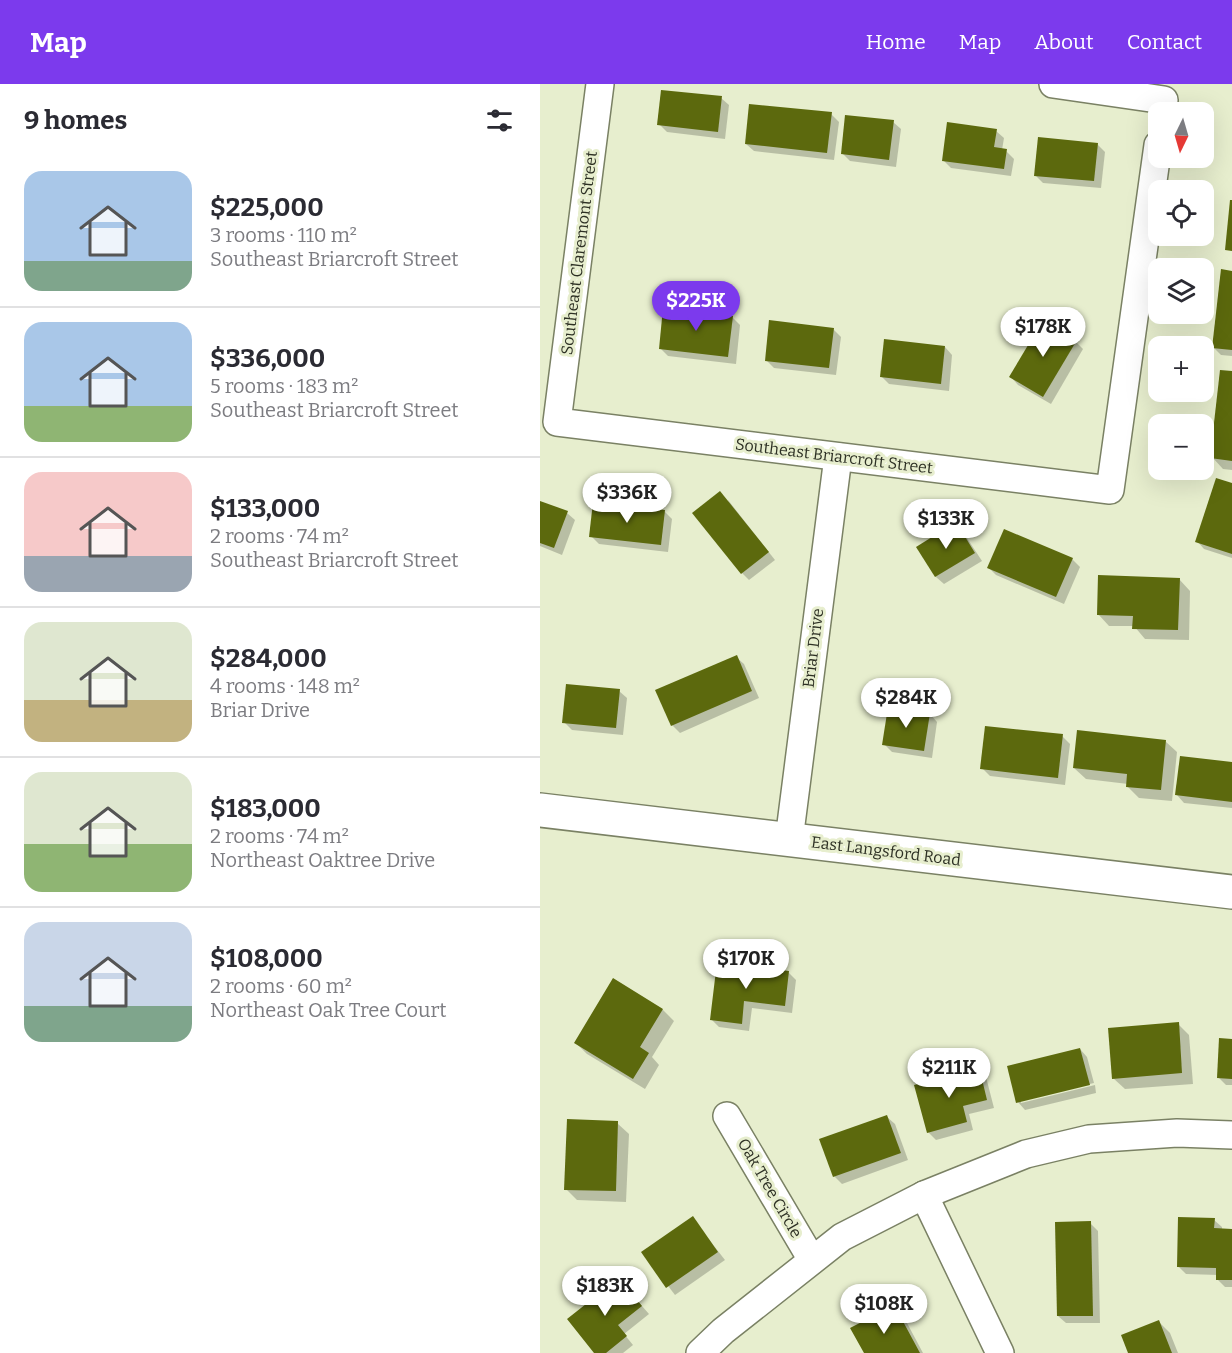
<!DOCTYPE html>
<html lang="en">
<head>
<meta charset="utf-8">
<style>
  body { margin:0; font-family:Bitter,serif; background:#f7f7f7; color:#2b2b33; height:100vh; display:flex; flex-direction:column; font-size:22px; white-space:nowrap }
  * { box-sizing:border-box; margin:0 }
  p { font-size:20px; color:#7c7c81 }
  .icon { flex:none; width:33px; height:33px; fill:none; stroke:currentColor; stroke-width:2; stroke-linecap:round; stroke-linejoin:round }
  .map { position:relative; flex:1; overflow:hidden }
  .side { display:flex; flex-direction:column; background:#fff; width:540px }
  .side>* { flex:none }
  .needle { width:39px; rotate:185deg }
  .tools { position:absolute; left:608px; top:18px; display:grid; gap:12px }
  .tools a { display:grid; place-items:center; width:66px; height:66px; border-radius:12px; background:#fff; box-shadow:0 6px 24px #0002; font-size:30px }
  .price { position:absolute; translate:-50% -51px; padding:0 14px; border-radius:21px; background:#fff; color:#222; font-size:20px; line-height:39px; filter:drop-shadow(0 2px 3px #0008) }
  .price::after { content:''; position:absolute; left:50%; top:36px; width:18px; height:14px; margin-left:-9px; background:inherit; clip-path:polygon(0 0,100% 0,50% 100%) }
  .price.current { background:#7c3aed; color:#fff }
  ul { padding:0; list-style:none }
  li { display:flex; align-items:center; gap:18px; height:150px; padding:0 24px }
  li+li { border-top:2px solid #e1e1e2 }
  li span { display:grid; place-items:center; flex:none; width:168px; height:120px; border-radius:18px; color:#555 }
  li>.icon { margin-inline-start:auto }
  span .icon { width:72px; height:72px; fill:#fffc; stroke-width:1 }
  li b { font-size:26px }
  h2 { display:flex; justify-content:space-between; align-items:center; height:72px; padding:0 24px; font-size:26px }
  header { display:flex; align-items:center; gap:36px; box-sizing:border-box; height:84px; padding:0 30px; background:#7c3aed; color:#fff }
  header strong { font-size:28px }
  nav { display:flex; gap:33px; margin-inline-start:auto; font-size:21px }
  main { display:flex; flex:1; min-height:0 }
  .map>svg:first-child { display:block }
</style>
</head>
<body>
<header>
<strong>Map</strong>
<nav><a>Home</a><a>Map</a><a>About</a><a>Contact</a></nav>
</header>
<main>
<section class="side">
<h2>9 homes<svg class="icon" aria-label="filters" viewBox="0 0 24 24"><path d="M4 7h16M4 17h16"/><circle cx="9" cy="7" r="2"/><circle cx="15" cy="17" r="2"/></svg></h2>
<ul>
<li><span style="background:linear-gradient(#a9c7e8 75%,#7fa58c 0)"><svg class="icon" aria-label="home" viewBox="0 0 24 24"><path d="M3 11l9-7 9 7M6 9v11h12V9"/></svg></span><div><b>$225,000</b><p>3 rooms · 110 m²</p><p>Southeast Briarcroft Street</p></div></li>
<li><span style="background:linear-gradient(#a9c7e8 70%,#8fb573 0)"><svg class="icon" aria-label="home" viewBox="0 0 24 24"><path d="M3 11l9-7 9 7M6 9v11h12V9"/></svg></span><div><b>$336,000</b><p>5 rooms · 183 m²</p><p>Southeast Briarcroft Street</p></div></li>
<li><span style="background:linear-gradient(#f6c9c9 70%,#9aa5b1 0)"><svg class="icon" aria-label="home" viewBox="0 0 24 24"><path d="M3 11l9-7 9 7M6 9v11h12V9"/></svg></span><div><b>$133,000</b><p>2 rooms · 74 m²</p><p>Southeast Briarcroft Street</p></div></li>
<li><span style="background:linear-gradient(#dfe7d0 65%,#c2b280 0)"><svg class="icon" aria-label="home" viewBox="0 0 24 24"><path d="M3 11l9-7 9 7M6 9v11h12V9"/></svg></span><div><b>$284,000</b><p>4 rooms · 148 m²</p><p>Briar Drive</p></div></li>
<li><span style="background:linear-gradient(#dfe7d0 60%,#8fb573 0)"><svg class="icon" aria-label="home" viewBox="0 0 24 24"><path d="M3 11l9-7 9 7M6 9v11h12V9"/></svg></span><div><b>$183,000</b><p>2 rooms · 74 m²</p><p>Northeast Oaktree Drive</p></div></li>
<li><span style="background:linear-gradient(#c9d6e8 70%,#7fa58c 0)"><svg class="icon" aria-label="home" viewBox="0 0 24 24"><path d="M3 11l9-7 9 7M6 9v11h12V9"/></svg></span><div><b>$108,000</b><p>2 rooms · 60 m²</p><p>Northeast Oak Tree Court</p></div></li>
</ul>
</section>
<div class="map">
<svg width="692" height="1269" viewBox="0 0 692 1269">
  <rect width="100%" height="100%" fill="#e7eece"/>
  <g fill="#0003">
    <polygon points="181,14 189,21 185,55 127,48 119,40"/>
    <polygon points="291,30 299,38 294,76 214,67 206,60"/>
    <polygon points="353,38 361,45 356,83 310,77 302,69"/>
    <polygon points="456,47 464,54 462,66 466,67 474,75 471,92 411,84 403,76"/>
    <polygon points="557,60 565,68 561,104 503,99 495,91"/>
    <polygon points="682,187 692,188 692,272 681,271 674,264"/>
    <polygon points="192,233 200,241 196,280 128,272 120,264"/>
    <polygon points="293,245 301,253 296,291 234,284 226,276"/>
    <polygon points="536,258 543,265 511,320 478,301 471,293"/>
    <polygon points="405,263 412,271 409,307 349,300 342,293"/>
    <polygon points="681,287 692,289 692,386 683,385 672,373"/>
    <polygon points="677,395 692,400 692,474 664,465 657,457"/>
    <polygon points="188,416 235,476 209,496 202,489"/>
    <polygon points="0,419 27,429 35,436 22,471 0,462"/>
    <polygon points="124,427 132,435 128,468 59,460 51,452"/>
    <polygon points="416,440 423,448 442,477 404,500 396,493 378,463"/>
    <polygon points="532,475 540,483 524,520 456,491 449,484"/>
    <polygon points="639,495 650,507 649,556 605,555 594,542 569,542 558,530"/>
    <polygon points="196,573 204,580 219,614 140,649 132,641"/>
    <polygon points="79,607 87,614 83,651 32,646 24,638"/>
    <polygon points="390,630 397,638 392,674 352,668 344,660"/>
    <polygon points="522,652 530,660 525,701 450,692 442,684"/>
    <polygon points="625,657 637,668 632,717 599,714 587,702 588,700 546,695 534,684"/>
    <polygon points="641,674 692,680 692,724 644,719 637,711"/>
    <polygon points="248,888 256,896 252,929 212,924 209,947 179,943 172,936"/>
    <polygon points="74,896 123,926 134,937 112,973 119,981 105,1005 47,970 36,959"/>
    <polygon points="638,940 649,951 653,1000 585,1005 573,994"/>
    <polygon points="680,956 692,957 692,1001 686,1001 678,993"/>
    <polygon points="540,965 547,973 554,999 481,1016 481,1019 555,1001 556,1009 485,1026 478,1018"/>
    <polygon points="438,985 446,993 454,1024 429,1030 433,1046 396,1056 388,1048"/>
    <polygon points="347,1033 355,1040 368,1076 302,1100 294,1092"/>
    <polygon points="77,1039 89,1050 86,1118 37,1116 26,1105"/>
    <polygon points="152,1134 185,1176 135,1211 103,1169"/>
    <polygon points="674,1136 682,1143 682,1146 692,1146 692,1203 685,1203 677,1195 678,1191 646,1190 638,1182"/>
    <polygon points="550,1139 558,1147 560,1239 526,1239 518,1232"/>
    <polygon points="79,1196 109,1230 84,1250 93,1261 83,1269 56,1269"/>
    <polygon points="345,1227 352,1235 359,1232 367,1239 383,1269 325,1269"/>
    <polygon points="619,1238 630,1249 638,1269 589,1269"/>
  </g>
  <g fill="#5c690d">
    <polygon points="121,6 182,12 178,48 117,41"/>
    <polygon points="209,20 292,28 287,69 205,60"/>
    <polygon points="305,31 354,36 349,76 301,70"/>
    <polygon points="407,38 457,45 454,63 467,65 464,85 402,77"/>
    <polygon points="498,53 558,59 554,97 494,92"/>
    <polygon points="690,116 692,116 692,167 685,166"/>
    <polygon points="681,185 692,187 692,266 672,264"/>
    <polygon points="123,224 193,232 188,273 119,265"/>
    <polygon points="229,236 294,244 289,284 225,277"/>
    <polygon points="503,236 537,256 503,313 469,293"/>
    <polygon points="344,255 405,262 401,300 340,293"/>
    <polygon points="680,286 692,287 692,377 670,374"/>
    <polygon points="676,394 692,399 692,470 655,458"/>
    <polygon points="180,407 229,468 201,490 152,429"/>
    <polygon points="0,417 28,427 14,464 0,459"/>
    <polygon points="53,418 125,426 121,461 49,453"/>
    <polygon points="416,438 435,469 395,493 376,463"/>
    <polygon points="464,445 533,474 516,513 447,484"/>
    <polygon points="558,491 640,494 638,546 592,545 593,532 557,531"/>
    <polygon points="197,571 212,607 131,642 115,606"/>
    <polygon points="26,600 80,605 76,644 22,639"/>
    <polygon points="348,623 390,629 384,667 342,661"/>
    <polygon points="445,642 523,650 518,694 440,685"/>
    <polygon points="537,646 626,656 621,706 586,703 587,690 533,684"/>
    <polygon points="640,672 692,678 692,718 635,711"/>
    <polygon points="177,878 249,887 245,922 204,917 202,940 170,936"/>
    <polygon points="73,894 123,925 100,963 109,969 93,995 34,959"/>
    <polygon points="639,938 642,989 572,995 568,944"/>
    <polygon points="679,954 692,955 692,995 677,994"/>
    <polygon points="540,964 550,1001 476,1019 467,982"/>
    <polygon points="439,983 447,1016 423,1022 427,1038 387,1049 374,1001"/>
    <polygon points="347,1031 361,1069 293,1093 279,1055"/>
    <polygon points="27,1035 78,1037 76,1107 24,1106"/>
    <polygon points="153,1132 178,1168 126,1204 101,1168"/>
    <polygon points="638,1133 675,1134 674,1144 692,1145 692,1196 676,1196 676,1184 637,1183"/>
    <polygon points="551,1137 553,1232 517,1232 515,1138"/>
    <polygon points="79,1194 102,1222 78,1241 87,1252 66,1269 54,1269 27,1235"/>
    <polygon points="345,1226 350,1235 359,1230 380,1269 324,1269 310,1244"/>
    <polygon points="619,1236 632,1269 588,1269 581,1251"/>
  </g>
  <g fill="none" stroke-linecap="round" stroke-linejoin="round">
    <defs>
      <g id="street">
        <polyline points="60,0 17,338 570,406 618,61"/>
        <polyline points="513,0 624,16"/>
        <polyline points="249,756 298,373"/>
        <polyline points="187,1032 272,1176"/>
        <polyline points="384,1111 460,1269"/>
        <polyline points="160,1269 183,1247 302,1153 384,1111 486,1070 549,1055 637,1049 692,1051"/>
      </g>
      <polyline id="secondary" points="0,726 692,808"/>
    </defs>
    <use href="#street" stroke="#7a8164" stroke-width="30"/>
    <use href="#secondary" stroke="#7a8164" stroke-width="36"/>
    <use href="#street" stroke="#fff" stroke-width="27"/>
    <use href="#secondary" stroke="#fff" stroke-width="33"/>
  </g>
  <g text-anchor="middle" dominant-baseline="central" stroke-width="6" stroke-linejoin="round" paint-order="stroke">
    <g font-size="16" fill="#2d3024" stroke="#e7eece">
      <text transform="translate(39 169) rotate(-83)">Southeast Claremont Street</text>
      <text transform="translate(294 372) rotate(7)">Southeast Briarcroft Street</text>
      <text transform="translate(273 564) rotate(-83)">Briar Drive</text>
      <text transform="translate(346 767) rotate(7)">East Langsford Road</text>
      <text transform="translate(230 1104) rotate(60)">Oak Tree Circle</text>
    </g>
  </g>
</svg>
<div class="tools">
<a><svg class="needle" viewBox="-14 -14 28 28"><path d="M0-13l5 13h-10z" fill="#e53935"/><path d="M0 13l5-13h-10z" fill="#7c7c81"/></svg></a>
<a><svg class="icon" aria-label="locate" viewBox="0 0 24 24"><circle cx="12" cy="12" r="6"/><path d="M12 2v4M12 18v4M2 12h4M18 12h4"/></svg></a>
<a><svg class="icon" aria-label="layers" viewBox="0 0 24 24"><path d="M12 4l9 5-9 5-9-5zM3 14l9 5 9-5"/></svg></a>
<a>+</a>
<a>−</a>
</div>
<b class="price current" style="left:156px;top:248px">$225K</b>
<b class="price" style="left:503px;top:274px">$178K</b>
<b class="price" style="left:87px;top:440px">$336K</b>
<b class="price" style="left:406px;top:466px">$133K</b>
<b class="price" style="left:366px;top:645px">$284K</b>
<b class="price" style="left:206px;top:906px">$170K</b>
<b class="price" style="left:409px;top:1015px">$211K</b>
<b class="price" style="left:65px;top:1233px">$183K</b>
<b class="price" style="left:344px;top:1251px">$108K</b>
</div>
</main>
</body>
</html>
